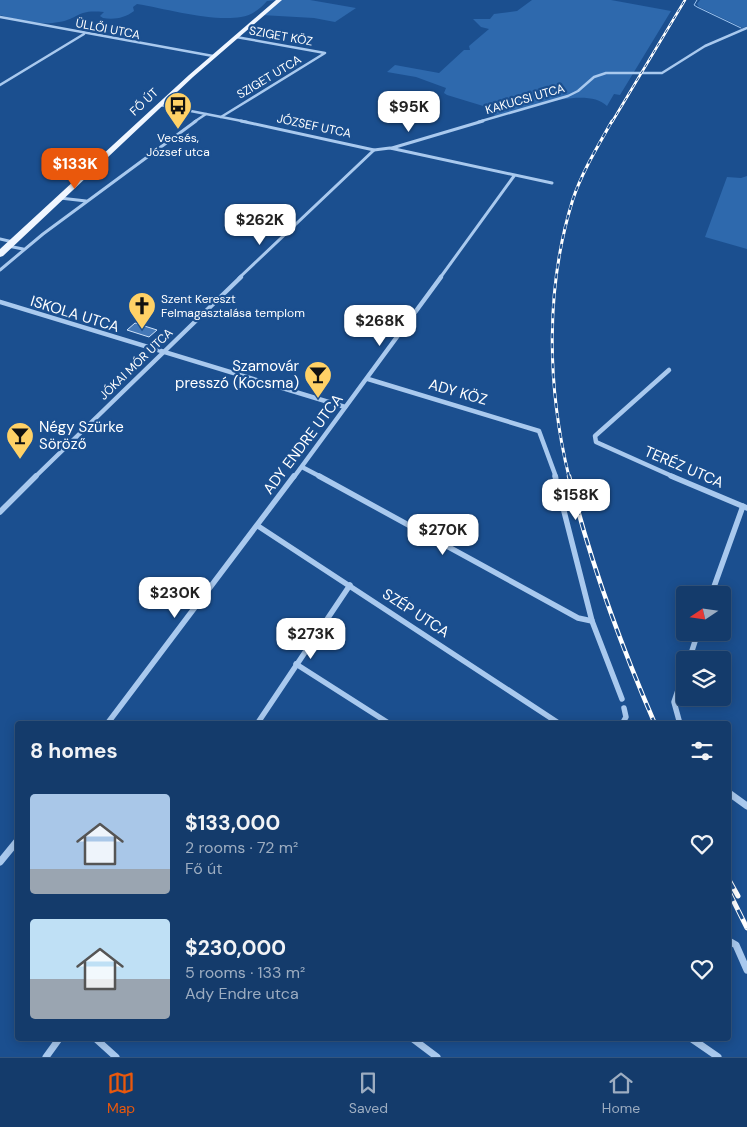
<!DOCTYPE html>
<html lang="en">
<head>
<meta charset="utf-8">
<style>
  body { margin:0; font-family:"DM Sans",sans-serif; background:#214673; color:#f1f3f6; height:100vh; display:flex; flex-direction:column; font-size:19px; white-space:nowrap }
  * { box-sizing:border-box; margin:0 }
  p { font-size:16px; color:#9dadc1 }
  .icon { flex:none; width:28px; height:28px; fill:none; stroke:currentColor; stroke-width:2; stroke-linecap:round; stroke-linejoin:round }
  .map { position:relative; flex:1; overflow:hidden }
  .panel { position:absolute; left:15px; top:721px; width:716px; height:320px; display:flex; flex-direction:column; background:#143b6b; border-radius:5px; box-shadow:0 2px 12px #0003,0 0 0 1px #33557e }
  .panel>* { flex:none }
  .needle { width:32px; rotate:257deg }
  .tools { position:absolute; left:676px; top:586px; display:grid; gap:10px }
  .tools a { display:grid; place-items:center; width:55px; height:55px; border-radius:5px; background:#143b6b; box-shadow:0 2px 12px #0003,0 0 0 1px #33557e; font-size:25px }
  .price { position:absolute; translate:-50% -42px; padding:0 11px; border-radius:10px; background:#fff; color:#222; font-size:16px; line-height:32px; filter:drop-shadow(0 1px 2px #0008) }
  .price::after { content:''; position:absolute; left:50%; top:30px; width:15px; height:11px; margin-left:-8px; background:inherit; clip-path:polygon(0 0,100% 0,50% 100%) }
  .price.active { background:#ea580c; color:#fff }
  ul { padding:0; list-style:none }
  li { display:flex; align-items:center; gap:15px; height:125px; padding:0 15px }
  li span { display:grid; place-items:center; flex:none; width:140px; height:100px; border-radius:5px; color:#555 }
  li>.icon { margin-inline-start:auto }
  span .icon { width:60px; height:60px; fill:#fffc; stroke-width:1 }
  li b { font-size:21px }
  h2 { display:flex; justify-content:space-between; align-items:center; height:60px; padding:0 15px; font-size:21px }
  .tab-bar { display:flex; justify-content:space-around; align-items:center; height:70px; border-top:1px solid #33557e; background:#143b6b; font-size:14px; color:#9dadc1 }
  .tab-bar a { display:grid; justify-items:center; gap:2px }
  .tab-bar .active { color:#ea580c }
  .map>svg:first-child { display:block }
</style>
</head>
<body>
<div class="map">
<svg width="747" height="1057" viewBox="0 0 747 1057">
  <rect width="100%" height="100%" fill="#1b4f8f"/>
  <g fill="#2e69ad">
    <path d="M0 0H277L267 1C261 8 251 16 241 17 213 22 167 9 137 4L133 7 134 11C125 18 114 20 103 18L100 16 104 12C76 9 81 18 59 22 40 26 18 20 0 15Z"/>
    <polygon points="279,0 310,0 356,8 335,22 314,18 261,15"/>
    <path d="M532 0H611L671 11 620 95 614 94 607 106C586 85 521 110 497 117L493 115 496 111 493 109 447 95 444 93 446 88 416 77 387 72 395 65 439 73 464 50H470L469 46 489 29 481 27 473 19H490L494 14 517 11Z"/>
    <polygon points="700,0 747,0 747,26 743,28 699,7 697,4"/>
    <polygon points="747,176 747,249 705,237 727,177 741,178"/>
  </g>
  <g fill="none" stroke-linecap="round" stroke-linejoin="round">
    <polyline stroke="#9cc4f0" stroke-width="1" points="697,0 694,5 697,7 741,28"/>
  </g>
  <polygon fill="#4478b7" stroke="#cfe3fa" points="135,323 157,330 149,337 127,330"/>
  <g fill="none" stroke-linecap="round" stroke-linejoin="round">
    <g stroke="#a9c9ee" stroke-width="2.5">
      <polyline points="0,17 213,56"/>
      <polyline points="0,85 84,34"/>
      <polyline points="160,105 247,122"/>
      <polyline points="221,117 325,53 236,37"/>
      <polyline points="194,122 206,114"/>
      <polyline points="478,122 568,96 578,91 594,77 606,73 662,73 705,46 747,28"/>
    </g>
    <g stroke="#a9c9ee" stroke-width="3">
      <polyline points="241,121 374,150 390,148 552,183"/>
      <polyline points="392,148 483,121"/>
      <polyline points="60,198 86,201"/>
      <polyline points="0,239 13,242"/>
      <polyline points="8,246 23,249"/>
      <polyline points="0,270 43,234 196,121"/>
      <polyline points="239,278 374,150"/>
      <polyline points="440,278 514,176"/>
    </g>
    <g stroke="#a9c9ee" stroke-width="4.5">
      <polyline points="0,302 345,407"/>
      <polyline points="669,370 595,436 596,442 674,477"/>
      <polyline points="368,379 539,431 556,477"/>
      <polyline points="302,467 321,477"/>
      <polyline points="35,477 241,277"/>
      <polyline points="294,477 441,277"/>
    </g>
    <g stroke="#a9c9ee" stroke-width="5.5">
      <polyline points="319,476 578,618 592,621"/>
      <polyline points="555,476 592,621 622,699"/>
      <polyline points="671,476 747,508"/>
      <polyline points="0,512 36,476"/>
      <polyline points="258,526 560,724"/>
      <polyline points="711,595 743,506"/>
      <polyline points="689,660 698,632"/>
      <polyline points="296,664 390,724"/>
      <polyline points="107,724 294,476"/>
      <polyline points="257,724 350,585"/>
      <polyline points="622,724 626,717 624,708"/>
      <polyline points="680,724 674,702 685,670"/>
    </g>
    <g stroke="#a9c9ee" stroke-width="7">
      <polyline points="729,793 747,806"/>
      <polyline points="0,862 18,840"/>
      <polyline points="729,941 736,945 747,970"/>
      <polyline points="96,1039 116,1057"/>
      <polyline points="413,1039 437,1057"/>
      <polyline points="692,1039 718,1057"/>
      <polyline points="46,1057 59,1039"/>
    </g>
    <polygon fill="#f0f6ff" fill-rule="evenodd" points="276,0 282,0 193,77 3,256 0,257 0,249 189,75"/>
    <defs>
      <polyline id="rail-far3" points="612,122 685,0"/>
      <path id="rail-far2" d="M569 477C547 387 545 288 573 199 582 172 598 146 612 121"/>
      <path id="rail-far1" d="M569 476C590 562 620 643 655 724"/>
      <g id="rail">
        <polyline points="729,880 738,896"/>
        <polyline points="729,892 747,928"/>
      </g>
    </defs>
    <use href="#rail-far3" stroke="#fff" stroke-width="2.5"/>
    <use href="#rail-far2" stroke="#fff" stroke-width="3"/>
    <use href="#rail-far1" stroke="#fff" stroke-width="4.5"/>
    <use href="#rail" stroke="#fff" stroke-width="5"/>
    <use href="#rail-far3" stroke="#1b4f8f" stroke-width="1" stroke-dasharray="4" stroke-linecap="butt"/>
    <use href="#rail-far2" stroke="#1b4f8f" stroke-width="2" stroke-dasharray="5" stroke-linecap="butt"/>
    <use href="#rail-far1" stroke="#1b4f8f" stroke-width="2.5" stroke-dasharray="8" stroke-linecap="butt"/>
    <use href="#rail" stroke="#1b4f8f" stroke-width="3" stroke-dasharray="10" stroke-linecap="butt"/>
  </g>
  <defs>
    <symbol id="bus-pin" viewBox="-11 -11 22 30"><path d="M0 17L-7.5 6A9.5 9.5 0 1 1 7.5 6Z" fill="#ffd166" stroke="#1b4f8f"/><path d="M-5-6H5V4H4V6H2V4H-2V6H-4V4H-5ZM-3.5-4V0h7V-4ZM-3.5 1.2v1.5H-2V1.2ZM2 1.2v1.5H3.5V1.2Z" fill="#111"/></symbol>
    <symbol id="church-pin" viewBox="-11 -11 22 30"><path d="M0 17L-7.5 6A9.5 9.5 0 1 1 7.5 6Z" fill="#ffd166" stroke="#1b4f8f"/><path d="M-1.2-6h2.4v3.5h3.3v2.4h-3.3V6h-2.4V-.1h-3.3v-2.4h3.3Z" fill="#111"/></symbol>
    <symbol id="bar-pin" viewBox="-11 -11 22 30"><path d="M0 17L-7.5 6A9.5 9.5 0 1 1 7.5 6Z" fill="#ffd166" stroke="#1b4f8f"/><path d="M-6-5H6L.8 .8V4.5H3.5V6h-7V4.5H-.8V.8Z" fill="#111"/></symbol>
  </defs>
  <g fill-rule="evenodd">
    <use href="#bus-pin" x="162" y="90" width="32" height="43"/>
    <use href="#church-pin" x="126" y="290" width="32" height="43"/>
    <use href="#bar-pin" x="302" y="359" width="32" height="43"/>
    <use href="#bar-pin" x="4" y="420" width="32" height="43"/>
  </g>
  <g text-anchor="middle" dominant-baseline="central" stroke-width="4.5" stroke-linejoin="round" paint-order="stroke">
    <g font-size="12" fill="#fff" stroke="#1b4f8f">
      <text transform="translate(108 29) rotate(11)">ÜLLŐI UTCA</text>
      <text transform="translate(281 36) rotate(10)">SZIGET KÖZ</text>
      <text transform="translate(269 77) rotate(-31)">SZIGET UTCA</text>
      <text transform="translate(525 99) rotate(-16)">KAKUCSI UTCA</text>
      <text transform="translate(144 102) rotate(-43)">FŐ ÚT</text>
      <text transform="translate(314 126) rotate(12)">JÓZSEF UTCA</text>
      <text transform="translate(136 364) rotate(-44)">JÓKAI MÓR UTCA</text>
    </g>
    <g font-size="12" fill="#fff" stroke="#1b4f8f">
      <text x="178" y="138">Vecsés,<tspan x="178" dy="14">József utca</tspan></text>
      <text x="161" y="299" text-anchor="start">Szent Kereszt<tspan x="161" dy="14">Felmagasztalása templom</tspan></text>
    </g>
    <g font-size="15" fill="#fff" stroke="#1b4f8f">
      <text transform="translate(75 314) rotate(17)">ISKOLA UTCA</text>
      <text transform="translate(458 392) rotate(16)">ADY KÖZ</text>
      <text transform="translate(303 444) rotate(-53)">ADY ENDRE UTCA</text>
      <text transform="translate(684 467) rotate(23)">TERÉZ UTCA</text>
      <text transform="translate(416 613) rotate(33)">SZÉP UTCA</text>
    </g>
    <g font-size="15" fill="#fff" stroke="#1b4f8f" text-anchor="end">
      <text x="299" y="366">Szamovár<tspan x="299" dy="17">presszó (Kocsma)</tspan></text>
      <text x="39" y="427" text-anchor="start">Négy Szürke<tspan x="39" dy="17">Söröző</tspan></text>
    </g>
  </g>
</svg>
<div class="tools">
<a><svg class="needle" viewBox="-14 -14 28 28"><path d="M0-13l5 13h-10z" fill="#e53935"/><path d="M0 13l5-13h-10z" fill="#9dadc1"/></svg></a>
<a><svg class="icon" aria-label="layers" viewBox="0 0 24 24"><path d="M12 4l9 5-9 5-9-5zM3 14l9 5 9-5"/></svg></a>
</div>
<b class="price" style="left:409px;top:133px">$95K</b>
<b class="price active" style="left:75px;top:190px">$133K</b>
<b class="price" style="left:260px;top:246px">$262K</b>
<b class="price" style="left:380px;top:347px">$268K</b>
<b class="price" style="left:576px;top:521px">$158K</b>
<b class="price" style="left:443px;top:556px">$270K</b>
<b class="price" style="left:175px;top:619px">$230K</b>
<b class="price" style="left:311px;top:660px">$273K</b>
<section class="panel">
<h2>8 homes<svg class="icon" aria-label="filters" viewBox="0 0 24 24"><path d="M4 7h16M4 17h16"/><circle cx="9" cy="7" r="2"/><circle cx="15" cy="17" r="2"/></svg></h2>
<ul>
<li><span style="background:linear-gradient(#a9c7e8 75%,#9aa5b1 0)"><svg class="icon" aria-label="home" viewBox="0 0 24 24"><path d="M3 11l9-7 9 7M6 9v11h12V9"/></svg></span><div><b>$133,000</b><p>2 rooms · 72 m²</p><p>Fő út</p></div><svg class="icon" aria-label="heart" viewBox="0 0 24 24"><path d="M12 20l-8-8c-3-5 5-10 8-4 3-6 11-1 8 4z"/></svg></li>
<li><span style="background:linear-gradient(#bfe0f5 60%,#9aa5b1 0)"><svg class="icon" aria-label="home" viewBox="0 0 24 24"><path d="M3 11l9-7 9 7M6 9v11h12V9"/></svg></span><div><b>$230,000</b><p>5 rooms · 133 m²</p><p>Ady Endre utca</p></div><svg class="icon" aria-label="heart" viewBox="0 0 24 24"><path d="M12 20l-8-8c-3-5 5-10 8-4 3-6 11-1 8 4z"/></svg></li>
</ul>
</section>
</div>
<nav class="tab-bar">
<a class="active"><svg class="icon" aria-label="map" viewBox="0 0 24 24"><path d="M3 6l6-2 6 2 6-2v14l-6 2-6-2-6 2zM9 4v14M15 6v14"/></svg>Map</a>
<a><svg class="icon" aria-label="saved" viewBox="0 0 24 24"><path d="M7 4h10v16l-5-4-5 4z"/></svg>Saved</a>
<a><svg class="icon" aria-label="home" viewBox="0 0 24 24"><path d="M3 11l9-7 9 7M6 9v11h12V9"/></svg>Home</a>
</nav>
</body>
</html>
